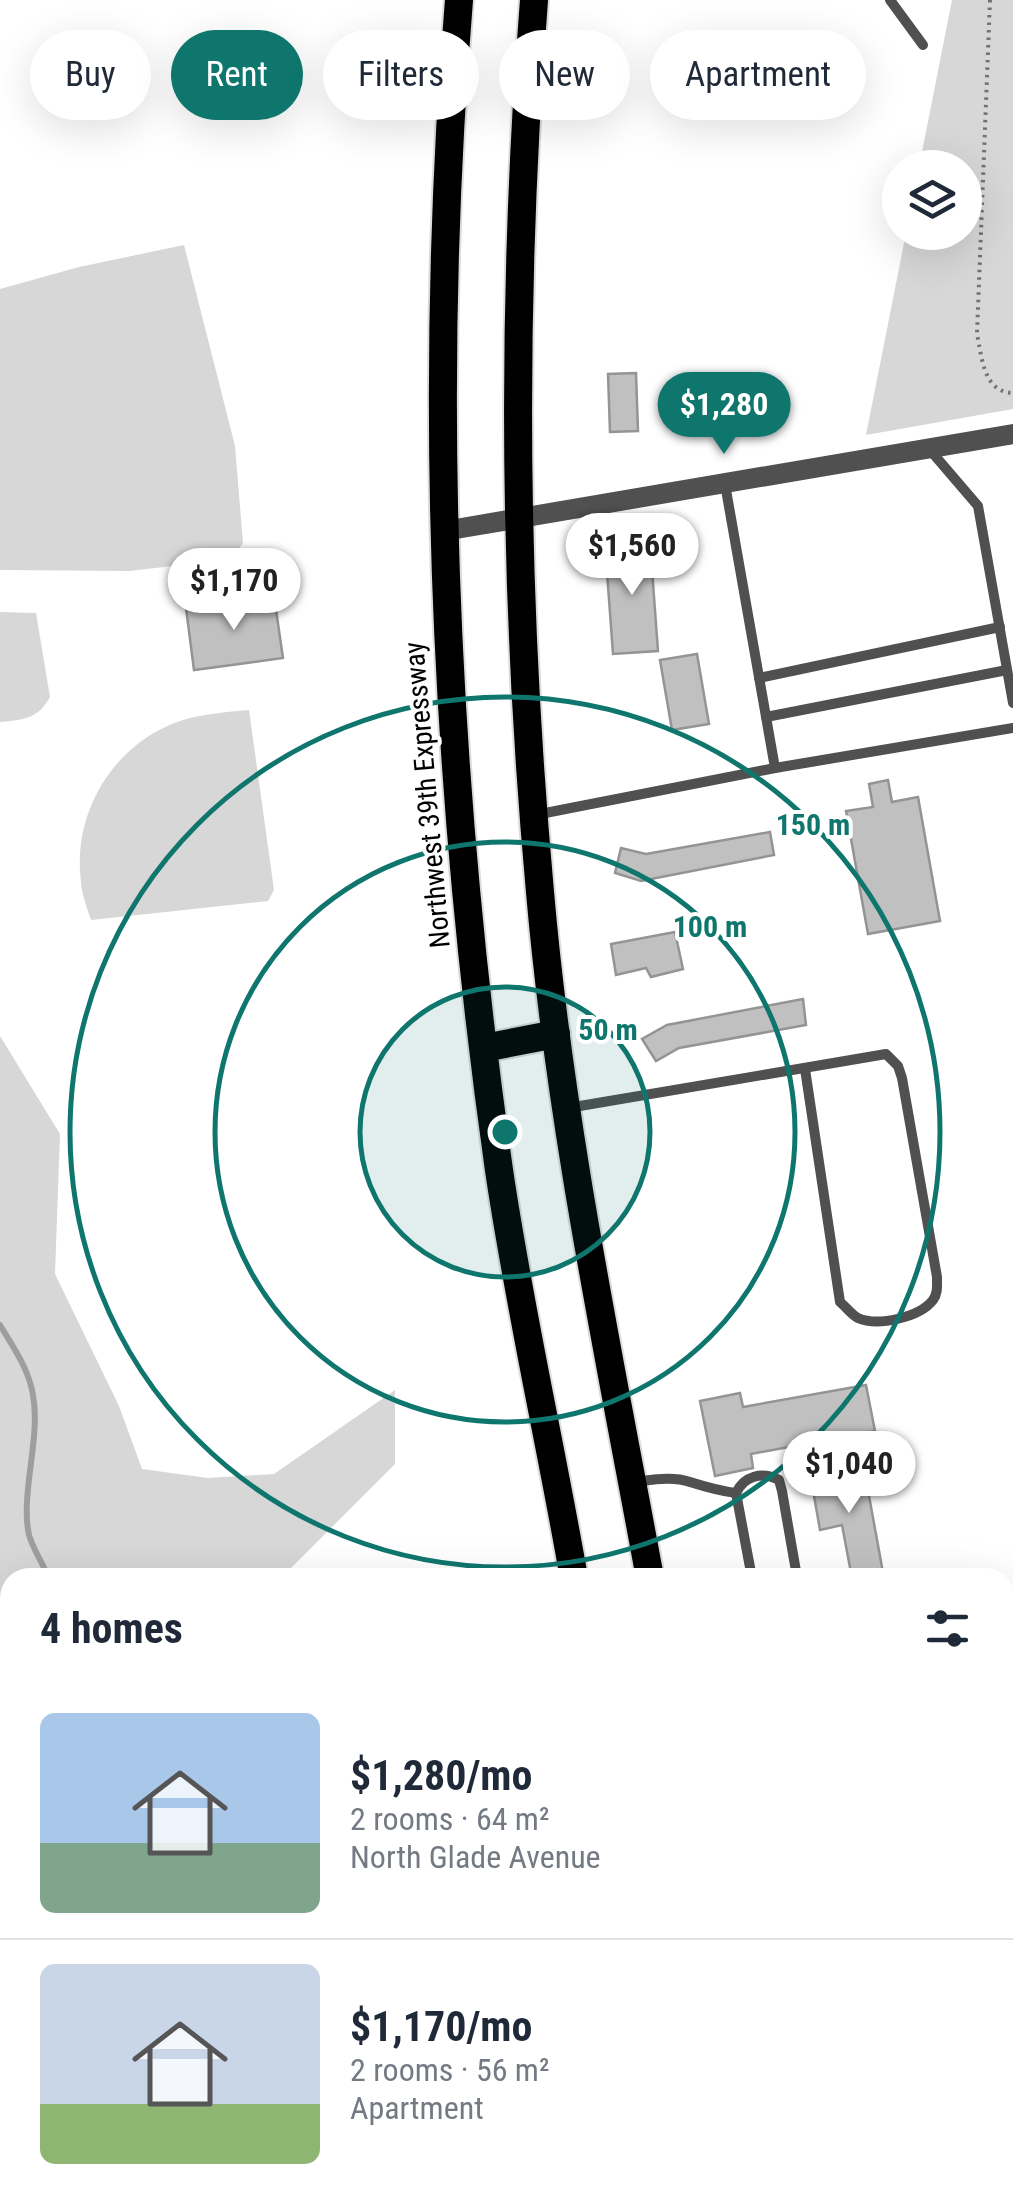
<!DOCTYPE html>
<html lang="en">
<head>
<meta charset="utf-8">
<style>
  body { margin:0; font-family:"Roboto Condensed",sans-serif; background:#f6f6f7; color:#1f2937; height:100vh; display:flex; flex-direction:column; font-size:38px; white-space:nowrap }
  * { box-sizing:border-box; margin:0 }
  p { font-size:32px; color:#747a83 }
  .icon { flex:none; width:55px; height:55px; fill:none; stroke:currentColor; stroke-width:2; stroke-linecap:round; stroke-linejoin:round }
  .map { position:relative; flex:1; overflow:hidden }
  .sheet { position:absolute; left:0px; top:1568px; width:1015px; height:642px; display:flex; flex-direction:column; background:#fff; border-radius:30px 30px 0 0; box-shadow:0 10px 40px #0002 }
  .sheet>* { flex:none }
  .top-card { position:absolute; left:30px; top:30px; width:955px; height:90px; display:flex; gap:20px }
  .buttons { position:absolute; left:882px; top:150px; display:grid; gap:20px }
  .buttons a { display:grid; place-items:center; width:100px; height:100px; border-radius:50%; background:#fff; box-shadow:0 10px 40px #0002; font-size:50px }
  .price { position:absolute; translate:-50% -85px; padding:0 22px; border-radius:35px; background:#fff; color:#222; font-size:32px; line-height:65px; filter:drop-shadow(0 2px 5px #0008) }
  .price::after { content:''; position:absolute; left:50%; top:60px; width:30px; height:22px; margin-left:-15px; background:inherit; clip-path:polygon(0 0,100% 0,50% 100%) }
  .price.current { background:#0f766e; color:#fff }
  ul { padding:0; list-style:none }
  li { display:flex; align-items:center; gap:30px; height:250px; padding:0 40px }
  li+li { border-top:2px solid #e0e1e3 }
  li span { display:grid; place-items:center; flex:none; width:280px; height:200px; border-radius:15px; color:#555 }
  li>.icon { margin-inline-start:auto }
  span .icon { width:120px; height:120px; fill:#fffc; stroke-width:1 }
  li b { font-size:42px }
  h2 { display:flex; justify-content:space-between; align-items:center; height:120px; padding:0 40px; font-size:42px }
  .chip { padding:0 35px; border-radius:45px; background:#fff; box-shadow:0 10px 40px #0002; font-size:35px; line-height:90px }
  .chip.current { background:#0f766e; color:#fff }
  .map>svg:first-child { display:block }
</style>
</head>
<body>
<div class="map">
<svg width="1013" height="2208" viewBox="0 0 1013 2208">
  <rect width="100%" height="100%" fill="#fff"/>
  <g fill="#d7d7d7">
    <polygon points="952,0 1013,0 1013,409 866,435 906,233 965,232 965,168 919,167"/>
    <polygon points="184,245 235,446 243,543 232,559 130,571 0,570 0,289 79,267"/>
    <path d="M0 612 36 613 50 697C38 719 23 720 0 722Z"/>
    <path d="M249 710 274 890 268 901 91 920C87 908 82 895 81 882 72 813 113 744 180 721 202 714 226 712 249 710Z"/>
    <polygon points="0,1036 60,1134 55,1274 119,1406 142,1469 208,1478 274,1474 395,1390 395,1464 291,1568 288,1577 10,1578 10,1752 0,1754"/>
    <polygon points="10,1825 10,2200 184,2200 185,2208 0,2208 0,1826"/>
  </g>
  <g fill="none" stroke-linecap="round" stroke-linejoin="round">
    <g stroke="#9e9e9e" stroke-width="6">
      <path d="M0 1325C13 1347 29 1369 33 1395 41 1439 20 1494 29 1535 33 1549 43 1564 49 1578"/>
      <polyline points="0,1899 10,1904"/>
      <polyline points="122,2200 122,2208"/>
    </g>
  </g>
  <g fill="#c0c0c0" stroke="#949494" stroke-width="2.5">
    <polygon points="636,373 638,431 610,432 608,374"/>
    <polygon points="650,542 658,651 613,654 605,545"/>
    <polygon points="274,596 283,658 194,670 186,608"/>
    <polygon points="697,654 709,724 672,730 660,660"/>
    <polygon points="888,780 892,802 918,797 940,921 868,934 846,811 873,807 869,784"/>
    <polygon points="770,832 774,855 641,881 615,873 621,848 646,854"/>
    <polygon points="675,932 683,969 651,977 646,968 616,975 611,944"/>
    <polygon points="803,999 806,1025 679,1048 656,1061 642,1039 667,1025"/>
    <polygon points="866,1385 875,1431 751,1454 753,1468 715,1476 700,1401 740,1393 743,1407"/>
    <polygon points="863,1463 884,1578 852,1578 842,1525 820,1530 810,1473"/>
  </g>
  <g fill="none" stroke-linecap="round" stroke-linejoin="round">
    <defs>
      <g id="trunk">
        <path d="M459 0C427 390 444 783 499 1170 519 1306 550 1441 574 1578"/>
        <path d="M534 0C511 296 513 596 540 892 560 1123 608 1350 650 1578"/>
        <polyline points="484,1048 556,1034"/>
        <polyline points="692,2200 693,2208"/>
        <polyline points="766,2200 768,2208"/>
      </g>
    </defs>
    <use href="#trunk" stroke="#dbdbdb" stroke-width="32"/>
    <path stroke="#727272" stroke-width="4" stroke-dasharray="2.5 5" stroke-linecap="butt" d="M990 0 977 334C982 357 983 392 1013 393"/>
    <g stroke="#505050" stroke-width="10">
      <polyline points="890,0 923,45"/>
      <polyline points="930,450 978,506 1013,703"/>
      <polyline points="725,484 775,768 1013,728"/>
      <polyline points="759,678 1000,627"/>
      <polyline points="766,717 1007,670"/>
      <polyline points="535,815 775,768"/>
      <path d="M568 1108 886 1054 898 1066 902 1078 937 1277C937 1286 938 1293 933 1300 920 1317 878 1327 858 1318 852 1315 846 1307 840 1302L805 1069"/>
      <path d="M633 1482C652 1480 672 1476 690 1482 706 1487 719 1491 736 1493"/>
      <path d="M752 1578 736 1493C744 1476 762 1471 779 1480L782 1491 796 1571 794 1578"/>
      <polyline points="1005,2079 1013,2069"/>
    </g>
    <g stroke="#505050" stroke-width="20">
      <polyline points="444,531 1013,434"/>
      <polyline points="1005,1609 1013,1607"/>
      <polyline points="0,1785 10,1783"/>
    </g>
    <use href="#trunk" stroke="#000" stroke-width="28"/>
  </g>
  <circle cx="505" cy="1132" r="145" fill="#0f766e" fill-opacity=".12"/>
  <g fill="none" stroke="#0f766e" stroke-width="5">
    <circle cx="505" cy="1132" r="145"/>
    <circle cx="505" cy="1132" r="290"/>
    <circle cx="505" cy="1132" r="435"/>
  </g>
  <g text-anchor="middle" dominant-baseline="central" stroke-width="8" stroke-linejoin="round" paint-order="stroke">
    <g font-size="28" fill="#000" stroke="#fff">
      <text transform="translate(427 795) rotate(-95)">Northwest 39th Expressway</text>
    </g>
  </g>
  <circle cx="505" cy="1132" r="15" fill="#0f766e" stroke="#fff" stroke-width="5"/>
  <g font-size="30" text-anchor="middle" font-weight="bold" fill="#0f766e" stroke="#fff" stroke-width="8" stroke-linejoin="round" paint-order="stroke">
    <text x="813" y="835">150 m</text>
    <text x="710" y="937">100 m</text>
    <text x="608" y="1040">50 m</text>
  </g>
</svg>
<div class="buttons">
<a><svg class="icon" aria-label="layers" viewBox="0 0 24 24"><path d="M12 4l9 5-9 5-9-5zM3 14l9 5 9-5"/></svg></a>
</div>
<b class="price current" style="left:724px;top:457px">$1,280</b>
<b class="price" style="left:632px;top:598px">$1,560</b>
<b class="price" style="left:234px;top:633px">$1,170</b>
<b class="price" style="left:849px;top:1516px">$1,040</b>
<div class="top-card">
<a class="chip">Buy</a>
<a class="chip current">Rent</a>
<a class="chip">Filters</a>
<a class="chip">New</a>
<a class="chip">Apartment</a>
</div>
<section class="sheet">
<h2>4 homes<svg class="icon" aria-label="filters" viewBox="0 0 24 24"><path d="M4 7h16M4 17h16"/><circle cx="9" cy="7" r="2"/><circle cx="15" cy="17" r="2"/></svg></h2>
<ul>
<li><span style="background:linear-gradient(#a9c7e8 65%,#7fa58c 0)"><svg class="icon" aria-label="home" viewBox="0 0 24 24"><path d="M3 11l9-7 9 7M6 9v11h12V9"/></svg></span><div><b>$1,280/mo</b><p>2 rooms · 64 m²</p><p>North Glade Avenue</p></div></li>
<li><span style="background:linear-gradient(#c9d6e8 70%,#8fb573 0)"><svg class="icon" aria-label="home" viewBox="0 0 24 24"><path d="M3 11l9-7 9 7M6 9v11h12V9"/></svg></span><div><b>$1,170/mo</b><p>2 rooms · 56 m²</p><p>Apartment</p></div></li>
</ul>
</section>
</div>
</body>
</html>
